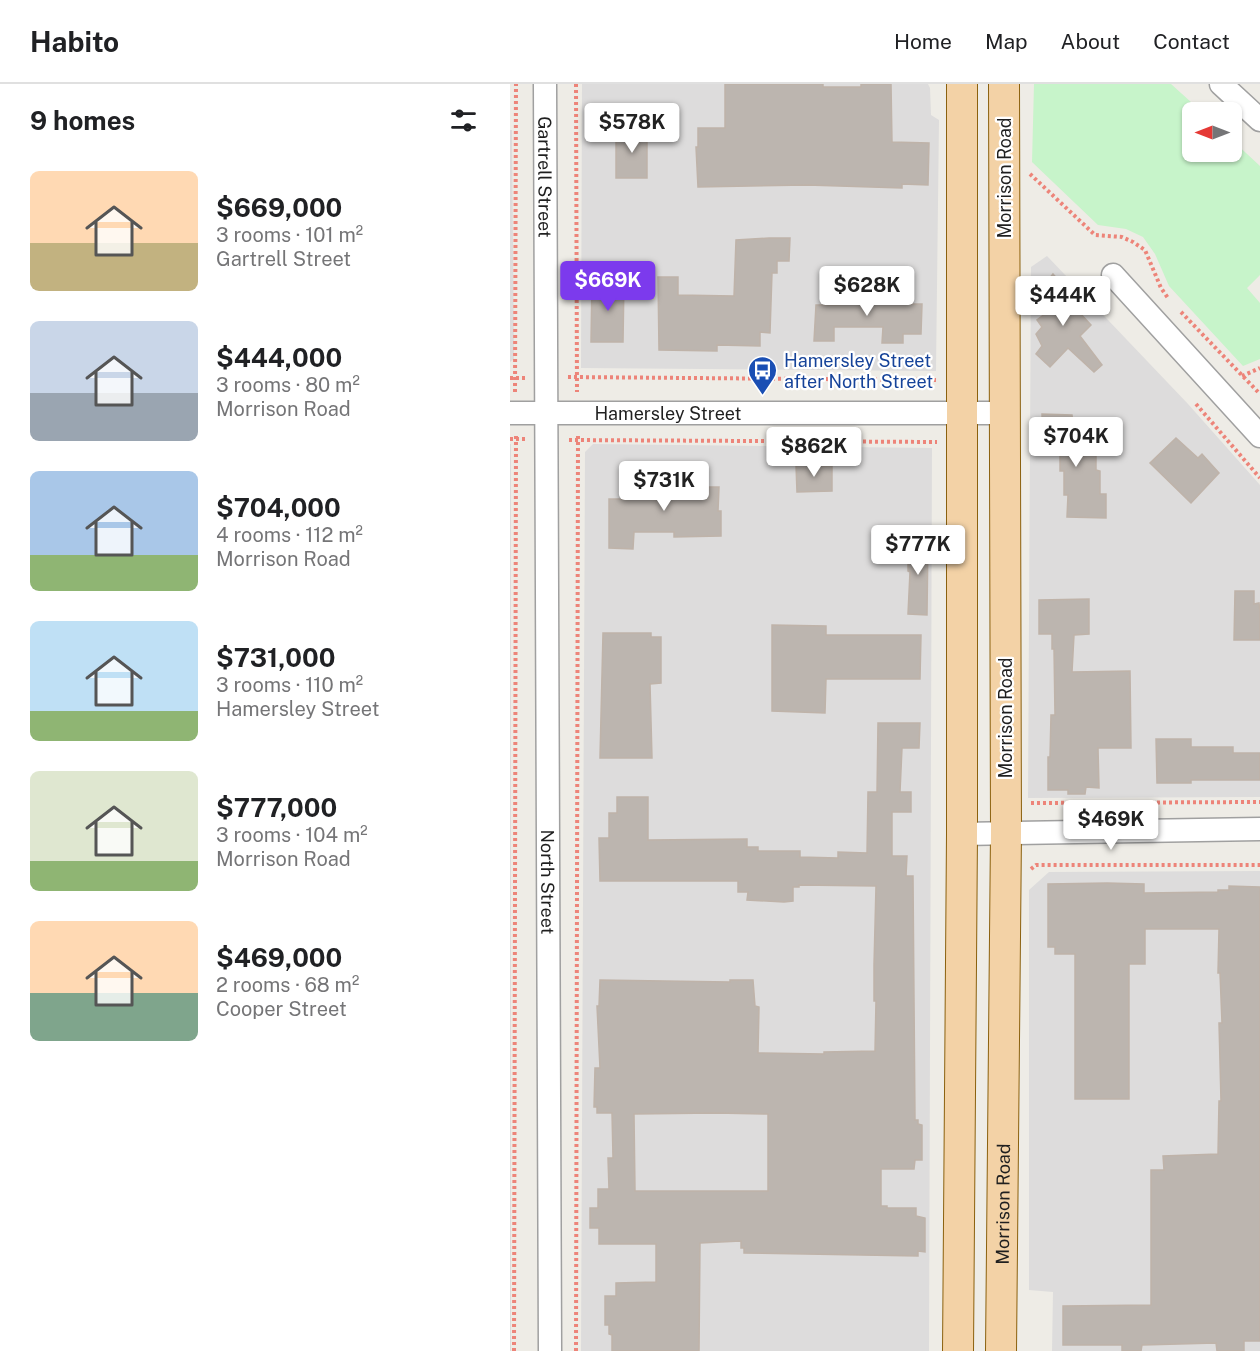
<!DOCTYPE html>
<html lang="en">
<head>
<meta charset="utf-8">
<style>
  body { margin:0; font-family:"Public Sans",sans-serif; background:#f6f6f6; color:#202124; height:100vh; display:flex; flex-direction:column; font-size:22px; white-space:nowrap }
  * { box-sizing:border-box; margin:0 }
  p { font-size:20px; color:#757577 }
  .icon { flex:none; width:33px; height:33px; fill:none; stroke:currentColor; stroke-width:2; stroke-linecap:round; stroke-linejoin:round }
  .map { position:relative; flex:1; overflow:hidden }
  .panel { display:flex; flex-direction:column; background:#fff; width:510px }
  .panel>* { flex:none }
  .needle { width:39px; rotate:270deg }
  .buttons { position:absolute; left:672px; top:18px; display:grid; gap:12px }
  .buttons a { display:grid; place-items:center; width:60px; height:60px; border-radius:9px; background:#fff; box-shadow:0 2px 4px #0004; font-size:30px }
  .price { position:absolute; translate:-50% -51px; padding:0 14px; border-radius:6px; background:#fff; color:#222; font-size:20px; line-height:39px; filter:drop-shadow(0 2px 3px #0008) }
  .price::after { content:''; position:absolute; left:50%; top:36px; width:18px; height:14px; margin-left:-9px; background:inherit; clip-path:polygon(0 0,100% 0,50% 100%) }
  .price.current { background:#7c3aed; color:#fff }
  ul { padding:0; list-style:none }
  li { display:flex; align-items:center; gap:18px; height:150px; padding:0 30px }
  li span { display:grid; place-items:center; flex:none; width:168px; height:120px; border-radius:9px; color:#555 }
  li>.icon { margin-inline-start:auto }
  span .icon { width:72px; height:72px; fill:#fffc; stroke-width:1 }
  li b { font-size:26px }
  h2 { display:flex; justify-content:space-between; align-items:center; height:72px; padding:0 30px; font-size:26px }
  header { display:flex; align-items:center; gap:36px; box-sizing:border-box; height:84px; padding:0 30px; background:#fff; border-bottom:2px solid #e0e0e0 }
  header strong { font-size:28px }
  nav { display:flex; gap:33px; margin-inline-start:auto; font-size:21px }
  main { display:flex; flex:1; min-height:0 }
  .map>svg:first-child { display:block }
</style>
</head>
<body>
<header>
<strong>Habito</strong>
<nav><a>Home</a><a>Map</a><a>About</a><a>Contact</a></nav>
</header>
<main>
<section class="panel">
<h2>9 homes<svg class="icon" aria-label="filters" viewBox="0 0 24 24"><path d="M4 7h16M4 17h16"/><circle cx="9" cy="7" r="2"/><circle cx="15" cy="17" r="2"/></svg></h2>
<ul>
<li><span style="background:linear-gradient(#ffd9b3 60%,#c2b280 0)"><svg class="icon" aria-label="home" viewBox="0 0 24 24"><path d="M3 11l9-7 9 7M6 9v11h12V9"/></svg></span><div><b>$669,000</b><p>3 rooms · 101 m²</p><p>Gartrell Street</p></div></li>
<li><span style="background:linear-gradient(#c9d6e8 60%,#9aa5b1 0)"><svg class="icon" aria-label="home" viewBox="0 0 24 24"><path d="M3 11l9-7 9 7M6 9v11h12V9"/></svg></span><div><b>$444,000</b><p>3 rooms · 80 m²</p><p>Morrison Road</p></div></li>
<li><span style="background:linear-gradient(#a9c7e8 70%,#8fb573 0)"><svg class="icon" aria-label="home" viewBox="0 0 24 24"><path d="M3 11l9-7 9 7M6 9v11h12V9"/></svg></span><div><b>$704,000</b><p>4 rooms · 112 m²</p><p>Morrison Road</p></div></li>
<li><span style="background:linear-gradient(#bfe0f5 75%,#8fb573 0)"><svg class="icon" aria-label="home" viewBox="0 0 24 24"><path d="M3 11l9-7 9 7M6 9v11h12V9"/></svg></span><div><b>$731,000</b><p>3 rooms · 110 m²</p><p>Hamersley Street</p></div></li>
<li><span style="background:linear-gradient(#dfe7d0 75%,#8fb573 0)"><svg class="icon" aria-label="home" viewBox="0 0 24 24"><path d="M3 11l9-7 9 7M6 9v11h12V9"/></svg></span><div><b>$777,000</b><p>3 rooms · 104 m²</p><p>Morrison Road</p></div></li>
<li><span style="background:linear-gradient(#ffd9b3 60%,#7fa58c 0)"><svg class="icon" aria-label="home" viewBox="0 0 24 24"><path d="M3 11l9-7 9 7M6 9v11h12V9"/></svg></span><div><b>$469,000</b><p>2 rooms · 68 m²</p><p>Cooper Street</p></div></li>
</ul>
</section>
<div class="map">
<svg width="750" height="1267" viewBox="0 0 750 1267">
  <rect width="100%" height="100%" fill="#eeece6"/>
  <g fill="#dddcdc">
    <polygon points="72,0 418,0 420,4 421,31 429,36 426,287 71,284"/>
    <polygon points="0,46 2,46 4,275 0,278"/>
    <polygon points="537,172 678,320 750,401 750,713 518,714 521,183"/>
    <rect x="0" y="360" width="1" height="907"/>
    <polygon points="83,360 422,364 419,1267 71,1267 75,368"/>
    <polygon points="750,787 750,1267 542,1267 543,1208 519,1206 519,806 539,788"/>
  </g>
  <polygon fill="#c7f4ca" points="524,0 661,0 692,28 682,28 682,68 722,68 722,56 750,82 750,191 737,204 750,219 750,275 733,282 659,202 645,170 633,153 616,145 588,141 522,78"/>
  <g fill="#bcb5af" stroke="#bfb3a9" stroke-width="1.5" fill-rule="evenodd">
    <polygon points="215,0 313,0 313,3 351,3 351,0 381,0 382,58 419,59 418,101 392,100 392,104 297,101 188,103 186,63 188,63 188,44 215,44"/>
    <polygon points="137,45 137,94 106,94 106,46"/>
    <polygon points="259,154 280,154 279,177 267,177 267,189 262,189 260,249 250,248 250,262 207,261 207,267 149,266 148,193 168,193 168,211 224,212 226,156"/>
    <polygon points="543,190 571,222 568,227 581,241 570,252 592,281 584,288 558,264 540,283 526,270 532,262 526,250 532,243 527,236 536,229 532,224 539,218 530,206"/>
    <polygon points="82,197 114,197 113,258 81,258"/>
    <polygon points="329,202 353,203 352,220 412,220 411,250 393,250 393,259 372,259 373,243 324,243 324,257 304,257 306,221 330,221"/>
    <polygon points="532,330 562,331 565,360 586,360 586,386 590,387 590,410 596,410 596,434 557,433 558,411 554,411 554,387 550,387 550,364 533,364"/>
    <polygon points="666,354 688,374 692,370 709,389 681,419 640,379"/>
    <polygon points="286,381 322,382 322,407 287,408"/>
    <polygon points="113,399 186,399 186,403 209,403 208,427 211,427 211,452 164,453 164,448 124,448 123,465 99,464 99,415 113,415"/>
    <polygon points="398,455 418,455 417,531 398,530 400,488 398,487"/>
    <polygon points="725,507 744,507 744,520 749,519 750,527 750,556 724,556"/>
    <polygon points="579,515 579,550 564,551 562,588 620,587 621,664 588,664 589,704 576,703 575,710 558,710 558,706 538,706 538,673 540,673 541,631 545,631 544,565 542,565 542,550 529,550 529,516"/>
    <polygon points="262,541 316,542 316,551 411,551 410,595 316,595 315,629 262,627"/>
    <polygon points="93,549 141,549 141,553 151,553 151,599 140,600 142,674 90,674"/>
    <path d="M368 639H410L409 664H392L390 708H401V728H382V772H397L396 792H403L405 1036H408V1040L412 1041V1076H405L404 1085H371V1122H377V1124H406V1132L415 1134V1168L408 1167V1172L234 1169V1164H231V1157L190 1159 189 1267H102V1251L99 1250V1241H95V1212H106V1199L146 1198V1160H89V1144H80V1124H88V1105H99L98 1074H103L102 1029H87V1023H84L85 984H90L87 922H89L90 896 220 898V896H243L245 922 249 923 248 969 314 970V968L365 967 366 917H364V881L366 802 289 801V803H283V817L274 818 237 816 238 808H228V797H90L89 754H99V729H107V713H138V756L237 755V763H248V767H290V773L328 774V768L357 769 358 708H367ZM206 1029 258 1030V1107H125L124 1030Z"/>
    <polygon points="646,655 681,655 681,663 723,663 723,669 750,669 750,696 681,696 681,699 647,699"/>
    <polygon points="597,799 634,800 634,809 708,808 708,806 719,806 719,802 750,803 750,1257 734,1257 734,1267 707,1267 706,1259 632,1261 631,1267 612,1267 612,1261 553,1261 553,1222 641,1221 641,1086 654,1086 653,1072 708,1070 709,1017 711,1017 709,939 712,939 710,889 708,889 709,845 635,845 635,880 619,880 619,1015 565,1015 565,870 545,870 545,863 538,863 538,800"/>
  </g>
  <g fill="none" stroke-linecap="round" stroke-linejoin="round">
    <defs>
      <g id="minor">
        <path id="s1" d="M35 0 40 1267"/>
        <polyline points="711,0 750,36"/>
        <polyline points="603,191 750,352"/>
        <path id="s2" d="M0 329H495"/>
        <polyline points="452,750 750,745"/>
      </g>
      <g id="major">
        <polyline points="448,1267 452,750 452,0"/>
        <path id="s3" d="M491 1267 496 749 494 0"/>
      </g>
    </defs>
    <use href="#minor" stroke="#a0a0a0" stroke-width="25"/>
    <use href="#major" stroke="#8b610e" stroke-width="32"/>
    <g stroke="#ed8479" stroke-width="4" stroke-dasharray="3 3" stroke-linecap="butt">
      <polyline points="66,0 67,308"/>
      <polyline points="520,90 585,151 612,153 623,158 635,166 651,204 658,214"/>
      <polyline points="671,228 750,310"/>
      <polyline points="732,292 750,284"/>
      <polyline points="58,293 426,296"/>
      <polyline points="0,294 15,294"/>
      <polyline points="5,308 6,0"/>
      <polyline points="686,320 750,394"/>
      <polyline points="0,355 16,355"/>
      <polyline points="59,356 427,358"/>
      <polyline points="521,719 750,718"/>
      <polyline points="521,785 526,781 750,781"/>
      <polyline points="4,1267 6,352"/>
      <polyline points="66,1267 68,352"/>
    </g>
    <use href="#minor" stroke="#fff" stroke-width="22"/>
    <use href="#major" stroke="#f3d2a6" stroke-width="30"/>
  </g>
  <defs>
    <symbol id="bus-pin" viewBox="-11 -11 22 30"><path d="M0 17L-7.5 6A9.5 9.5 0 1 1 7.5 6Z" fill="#1a4fb4" stroke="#fff"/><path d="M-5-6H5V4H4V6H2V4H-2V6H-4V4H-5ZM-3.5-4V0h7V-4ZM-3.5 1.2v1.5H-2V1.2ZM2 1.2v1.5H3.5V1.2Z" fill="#fff"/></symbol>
  </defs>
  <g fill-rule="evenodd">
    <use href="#bus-pin" x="236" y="270" width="33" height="45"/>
  </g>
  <g text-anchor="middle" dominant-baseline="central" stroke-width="4.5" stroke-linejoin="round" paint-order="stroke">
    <g font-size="18" fill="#1f1f1f" stroke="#fff">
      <text stroke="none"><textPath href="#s1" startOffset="93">Gartrell Street</textPath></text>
      <text transform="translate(494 94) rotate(-90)">Morrison Road</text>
      <text stroke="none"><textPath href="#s2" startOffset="158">Hamersley Street</textPath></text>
      <text transform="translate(495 634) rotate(-90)">Morrison Road</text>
      <text stroke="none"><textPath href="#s1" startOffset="798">North Street</textPath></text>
      <text stroke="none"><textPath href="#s3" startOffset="147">Morrison Road</textPath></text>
    </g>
    <g font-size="18" fill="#164399" stroke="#fff" text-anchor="start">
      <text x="274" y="276">Hamersley Street<tspan x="274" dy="21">after North Street</tspan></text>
    </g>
  </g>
</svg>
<div class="buttons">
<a><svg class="needle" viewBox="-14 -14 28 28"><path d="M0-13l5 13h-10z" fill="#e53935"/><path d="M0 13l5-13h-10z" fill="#757577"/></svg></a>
</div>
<b class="price" style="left:122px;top:70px">$578K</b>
<b class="price current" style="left:98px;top:228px">$669K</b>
<b class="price" style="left:357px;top:233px">$628K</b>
<b class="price" style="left:553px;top:243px">$444K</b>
<b class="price" style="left:566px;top:384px">$704K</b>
<b class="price" style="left:304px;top:394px">$862K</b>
<b class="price" style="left:154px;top:428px">$731K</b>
<b class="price" style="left:408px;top:492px">$777K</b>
<b class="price" style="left:601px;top:767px">$469K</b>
</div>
</main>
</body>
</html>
